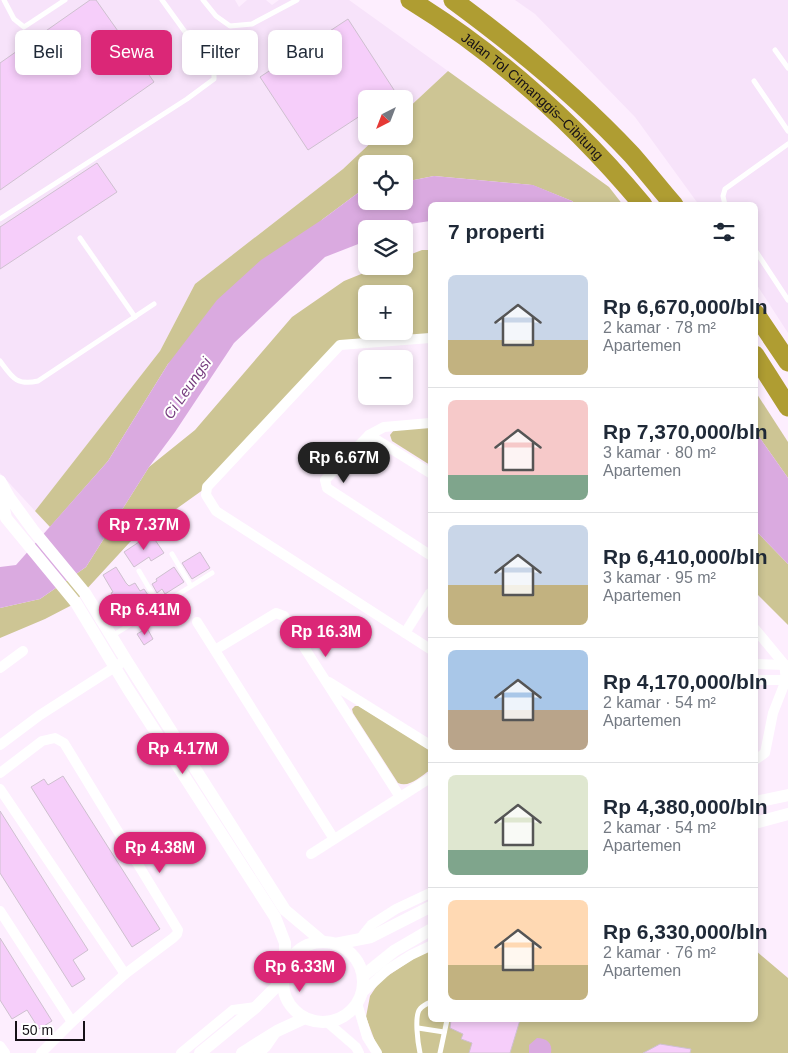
<!DOCTYPE html>
<html lang="id">
<head>
<meta charset="utf-8">
<style>
  body { margin:0; font-family:Arial,sans-serif; background:#f2f2f3; color:#1f2937; height:100vh; display:flex; flex-direction:column; font-size:19px; white-space:nowrap }
  * { box-sizing:border-box; margin:0 }
  p { font-size:16px; color:#747a83 }
  .icon { flex:none; width:28px; height:28px; fill:none; stroke:currentColor; stroke-width:2; stroke-linecap:round; stroke-linejoin:round }
  .map { position:relative; flex:1; overflow:hidden }
  .sheet { position:absolute; left:428px; top:202px; width:330px; height:820px; display:flex; flex-direction:column; background:#fff; border-radius:8px; box-shadow:0 2px 8px #0003 }
  .sheet>* { flex:none }
  .hud { position:absolute; left:15px; top:30px; width:338px; height:45px; display:flex; gap:10px }
  .needle { width:32px; rotate:222deg }
  .fabs { position:absolute; left:358px; top:90px; display:grid; gap:10px }
  .fabs a { display:grid; place-items:center; width:55px; height:55px; border-radius:8px; background:#fff; box-shadow:0 2px 8px #0003; font-size:25px }
  .scale { position:absolute; left:15px; bottom:12px; width:70px; box-sizing:border-box; padding-left:5px; border:2px solid #161117; border-top:0; font-size:14px; line-height:18px; white-space:nowrap; color:#161117; -webkit-text-stroke:4px #fff; paint-order:stroke }
  .price { position:absolute; translate:-50% -42px; padding:0 11px; border-radius:18px; background:#db2777; color:#fff; font-size:16px; line-height:32px; filter:drop-shadow(0 1px 2px #0008) }
  .price::after { content:''; position:absolute; left:50%; top:30px; width:15px; height:11px; margin-left:-8px; background:inherit; clip-path:polygon(0 0,100% 0,50% 100%) }
  .price.active { background:#222; color:#fff }
  ul { padding:0; list-style:none }
  li { display:flex; align-items:center; gap:15px; height:125px; padding:0 20px }
  li+li { border-top:1px solid #e0e1e3 }
  li span { display:grid; place-items:center; flex:none; width:140px; height:100px; border-radius:8px; color:#555 }
  li>.icon { margin-inline-start:auto }
  span .icon { width:60px; height:60px; fill:#fffc; stroke-width:1 }
  li b { font-size:21px }
  h2 { display:flex; justify-content:space-between; align-items:center; height:60px; padding:0 20px; font-size:21px }
  .tag { padding:0 18px; border-radius:8px; background:#fff; box-shadow:0 2px 8px #0003; font-size:18px; line-height:45px }
  .tag.active { background:#db2777; color:#fff }
  .map>svg:first-child { display:block }
</style>
</head>
<body>
<div class="map">
<svg width="788" height="1053" viewBox="0 0 788 1053">
  <rect width="100%" height="100%" fill="#fdeefe"/>
  <g fill="#f7e3fa">
    <polygon points="0,0 235,0 239,7 247,0 266,0 272,5 279,0 349,0 448,71 404,112 404,99 366,99 366,136 378,136 343,169 195,284 160,351 35,511 0,473"/>
    <polygon points="515,0 788,0 788,333 755,282 755,205 699,205 635,117 535,14"/>
  </g>
  <g fill="#cdc594" fill-rule="evenodd">
    <polygon points="448,71 609,187 623,205 577,205 572,201 532,185 434,176 404,182 404,164 366,164 366,189 362,190 323,219 168,364 108,461 50,527 35,511 160,351 195,284 343,169 378,136 404,136 404,112"/>
    <path d="M422 250H430V338L340 345 207 487 130 542 72 605 45 619 0 638V608L40 599 86 567 149 467 195 430 292 317 344 281 381 266H404V257ZM366 294H404V331H366Z"/>
    <polygon points="755,391 788,442 788,478 755,431"/>
    <polygon points="430,427 430,465 392,441 390,435 394,430"/>
    <polygon points="755,530 788,564 788,625 755,592"/>
    <path d="M355 706H359L430 750V770C420 777 409 788 398 783L353 713 352 709Z"/>
    <polygon points="430,950 430,1020 755,1020 755,950 788,978 788,1053 382,1053 376,1044 366,1017 370,996 380,981 422,953"/>
  </g>
  <g fill="#daaae0">
    <polygon points="434,176 533,185 572,201 577,205 430,205 430,221 410,224 397,229 366,229 366,241 325,257 234,343 175,432 149,467 86,567 40,599 0,608 0,567 16,565 108,461 168,364 217,300 261,260 323,219 362,190 366,189 366,201 404,201 404,182"/>
    <polygon points="755,431 788,478 788,564 755,530"/>
    <path d="M537 1038C546 1038 553 1043 551 1053H529V1045Z"/>
  </g>
  <g fill="#f6cefa" stroke="#cec0cf">
    <polygon points="90,0 96,0 154,82 0,190 0,63"/>
    <polygon points="348,19 396,93 387,99 366,99 366,112 308,150 260,77"/>
    <polygon points="97,163 117,192 0,269 0,227"/>
    <polygon points="151,534 164,553 151,561 149,557 134,567 124,552"/>
    <polygon points="200,552 210,568 192,579 182,563"/>
    <polygon points="116,567 126,583 129,586 135,583 140,591 144,589 150,598 140,604 143,607 127,617 111,593 113,592 103,575"/>
    <polygon points="174,567 184,582 165,594 162,589 157,593 152,584 157,581 156,579"/>
    <polygon points="147,628 153,639 144,645 137,634"/>
    <polygon points="63,776 160,929 132,947 31,787 44,779 48,785"/>
    <polygon points="0,811 88,950 73,960 85,979 72,987 0,873"/>
    <polygon points="0,938 52,1021 39,1029 27,1010 12,1019 0,1000"/>
    <polygon points="451,1020 520,1020 510,1053 469,1053 472,1043 461,1039 463,1034 450,1028"/>
    <polygon points="660,1044 691,1049 690,1053 643,1053"/>
  </g>
  <g fill="none" stroke-linecap="round" stroke-linejoin="round">
    <g stroke="#fff" stroke-width="5">
      <polyline points="4,0 14,19 24,27 65,0"/>
      <polyline points="203,0 216,16 230,26 252,24 297,0"/>
      <polyline points="775,50 788,68"/>
      <polyline points="754,81 788,131"/>
      <polyline points="725,205 723,196 725,189 788,144"/>
      <polyline points="0,219 187,99 214,79 214,72 162,0"/>
      <polyline points="80,238 135,317"/>
      <polyline points="755,250 788,300"/>
      <path d="M0 361C12 377 16 386 38 381L154 304"/>
      <polyline points="172,554 191,586"/>
      <polyline points="139,571 159,605"/>
      <polyline points="112,636 212,573"/>
      <polyline points="418,1028 444,1032"/>
      <path d="M420 1053C418 1044 414 1015 420 1009 422 1006 427 1004 430 1002"/>
      <polyline points="440,1053 447,1020"/>
    </g>
    <g stroke="#fff" stroke-width="10">
      <polyline points="430,338 340,345 207,487 206,495 216,511 430,649"/>
      <polyline points="430,423 384,427 369,435 325,480 327,488 430,555"/>
      <polyline points="369,435 430,473"/>
      <polyline points="197,622 334,839"/>
      <polyline points="755,629 784,664 786,680 773,713 765,753 755,760"/>
      <polyline points="405,633 430,593"/>
      <polyline points="215,650 276,613 284,616 400,797"/>
      <polyline points="755,664 786,665"/>
      <polyline points="0,668 23,651"/>
      <polyline points="755,680 788,680"/>
      <polyline points="329,682 430,745"/>
      <polyline points="0,745 40,715 121,663"/>
      <polyline points="0,773 42,741 55,738 64,743 178,930 177,934 173,938 125,974 72,1022 41,1053"/>
      <polyline points="0,789 125,974"/>
      <polyline points="311,854 430,778"/>
      <polyline points="0,911 72,1022"/>
      <polyline points="359,940 371,925 396,909 430,893"/>
      <polyline points="361,994 387,970 411,955 430,946"/>
      <polyline points="357,1003 367,1037 377,1053"/>
      <polyline points="327,1022 356,1047 359,1053"/>
      <polyline points="0,1046 5,1053"/>
      <polyline points="181,1053 233,1010 256,1007"/>
      <polyline points="259,1053 266,1047 275,1034"/>
    </g>
    <g stroke="#fff" stroke-width="12">
      <polyline points="0,481 9,497 33,530 85,593 126,660 285,910 323,942"/>
      <polyline points="0,491 6,518 76,603 128,689 275,917 285,943 285,968"/>
      <polyline points="755,802 788,795"/>
      <polyline points="755,823 788,814"/>
      <circle cx="323" cy="982" r="40"/>
      <polyline points="335,944 371,937 430,907"/>
      <polyline points="363,976 394,951 430,930"/>
      <polyline points="200,1053 256,1007 283,980"/>
      <polyline points="242,1053 277,1031 305,1018"/>
    </g>
    <g stroke="#af9d32" stroke-width="19">
      <path id="s1" d="M410 0C498 54 577 126 643 205"/>
      <path d="M453 0C517 47 578 97 632 155 646 171 660 189 674 205"/>
      <polyline points="755,313 788,362"/>
      <polyline points="755,355 788,407"/>
    </g>
  </g>
  <g text-anchor="middle" dominant-baseline="central" stroke-width="4" stroke-linejoin="round" paint-order="stroke">
    <g font-size="14" fill="#161117" stroke="#fff">
      <text stroke="none"><textPath href="#s1" startOffset="156">Jalan Tol Cimanggis–Cibitung</textPath></text>
    </g>
    <g font-size="15" font-style="italic" fill="#763c7e" stroke="#fff">
      <text transform="translate(187 388) rotate(-55)">Ci Leungsi</text>
    </g>
  </g>
</svg>
<div class="fabs">
<a><svg class="needle" viewBox="-14 -14 28 28"><path d="M0-13l5 13h-10z" fill="#e53935"/><path d="M0 13l5-13h-10z" fill="#747a83"/></svg></a>
<a><svg class="icon" aria-label="locate" viewBox="0 0 24 24"><circle cx="12" cy="12" r="6"/><path d="M12 2v4M12 18v4M2 12h4M18 12h4"/></svg></a>
<a><svg class="icon" aria-label="layers" viewBox="0 0 24 24"><path d="M12 4l9 5-9 5-9-5zM3 14l9 5 9-5"/></svg></a>
<a>+</a>
<a>−</a>
</div>
<div class="scale">50 m</div>
<b class="price active" style="left:344px;top:484px">Rp 6.67M</b>
<b class="price" style="left:144px;top:551px">Rp 7.37M</b>
<b class="price" style="left:145px;top:636px">Rp 6.41M</b>
<b class="price" style="left:326px;top:658px">Rp 16.3M</b>
<b class="price" style="left:183px;top:775px">Rp 4.17M</b>
<b class="price" style="left:160px;top:874px">Rp 4.38M</b>
<b class="price" style="left:300px;top:993px">Rp 6.33M</b>
<div class="hud">
<a class="tag">Beli</a>
<a class="tag active">Sewa</a>
<a class="tag">Filter</a>
<a class="tag">Baru</a>
</div>
<section class="sheet">
<h2>7 properti<svg class="icon" aria-label="filters" viewBox="0 0 24 24"><path d="M4 7h16M4 17h16"/><circle cx="9" cy="7" r="2"/><circle cx="15" cy="17" r="2"/></svg></h2>
<ul>
<li><span style="background:linear-gradient(#c9d6e8 65%,#c2b280 0)"><svg class="icon" aria-label="home" viewBox="0 0 24 24"><path d="M3 11l9-7 9 7M6 9v11h12V9"/></svg></span><div><b>Rp 6,670,000/bln</b><p>2 kamar · 78 m²</p><p>Apartemen</p></div></li>
<li><span style="background:linear-gradient(#f6c9c9 75%,#7fa58c 0)"><svg class="icon" aria-label="home" viewBox="0 0 24 24"><path d="M3 11l9-7 9 7M6 9v11h12V9"/></svg></span><div><b>Rp 7,370,000/bln</b><p>3 kamar · 80 m²</p><p>Apartemen</p></div></li>
<li><span style="background:linear-gradient(#c9d6e8 60%,#c2b280 0)"><svg class="icon" aria-label="home" viewBox="0 0 24 24"><path d="M3 11l9-7 9 7M6 9v11h12V9"/></svg></span><div><b>Rp 6,410,000/bln</b><p>3 kamar · 95 m²</p><p>Apartemen</p></div></li>
<li><span style="background:linear-gradient(#a9c7e8 60%,#b9a48a 0)"><svg class="icon" aria-label="home" viewBox="0 0 24 24"><path d="M3 11l9-7 9 7M6 9v11h12V9"/></svg></span><div><b>Rp 4,170,000/bln</b><p>2 kamar · 54 m²</p><p>Apartemen</p></div></li>
<li><span style="background:linear-gradient(#dfe7d0 75%,#7fa58c 0)"><svg class="icon" aria-label="home" viewBox="0 0 24 24"><path d="M3 11l9-7 9 7M6 9v11h12V9"/></svg></span><div><b>Rp 4,380,000/bln</b><p>2 kamar · 54 m²</p><p>Apartemen</p></div></li>
<li><span style="background:linear-gradient(#ffd9b3 65%,#c2b280 0)"><svg class="icon" aria-label="home" viewBox="0 0 24 24"><path d="M3 11l9-7 9 7M6 9v11h12V9"/></svg></span><div><b>Rp 6,330,000/bln</b><p>2 kamar · 76 m²</p><p>Apartemen</p></div></li>
</ul>
</section>
</div>
</body>
</html>
